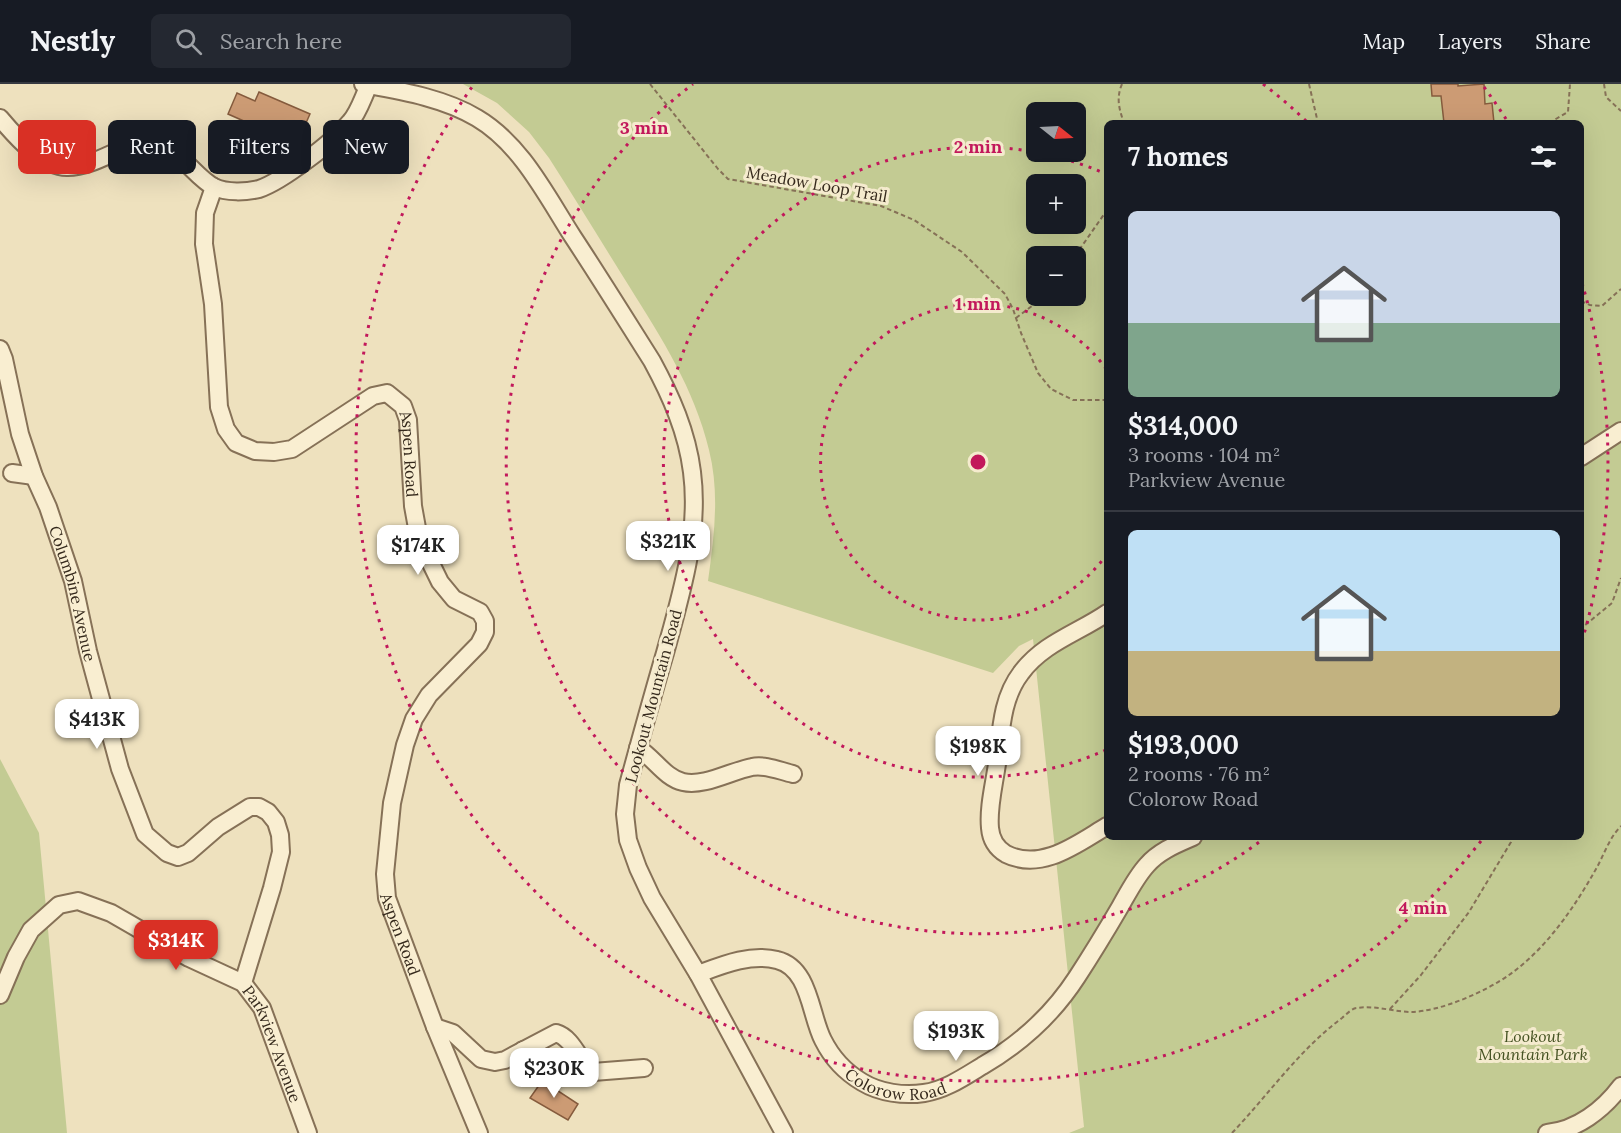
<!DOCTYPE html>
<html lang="en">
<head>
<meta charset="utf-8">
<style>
  body { margin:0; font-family:Lora,serif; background:#242831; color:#f1f3f6; height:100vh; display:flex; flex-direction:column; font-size:22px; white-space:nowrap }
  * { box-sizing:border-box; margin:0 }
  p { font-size:20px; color:#9ea1a6 }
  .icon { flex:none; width:33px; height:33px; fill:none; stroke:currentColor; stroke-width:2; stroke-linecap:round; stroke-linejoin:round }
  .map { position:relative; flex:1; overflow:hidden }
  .sheet { position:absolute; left:1104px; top:36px; width:480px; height:720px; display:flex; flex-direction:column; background:#171b24; border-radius:9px; box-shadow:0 6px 24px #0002 }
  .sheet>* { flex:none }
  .guide { position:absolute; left:18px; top:36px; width:570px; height:54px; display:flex; gap:12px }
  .needle { width:39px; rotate:108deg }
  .fabs { position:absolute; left:1026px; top:18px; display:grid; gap:12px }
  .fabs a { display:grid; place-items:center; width:60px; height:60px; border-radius:9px; background:#171b24; box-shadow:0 6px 24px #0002; font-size:30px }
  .price { position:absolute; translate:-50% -51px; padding:0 14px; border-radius:12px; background:#fff; color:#222; font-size:20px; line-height:39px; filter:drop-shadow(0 2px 3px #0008) }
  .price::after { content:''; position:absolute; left:50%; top:36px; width:18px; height:14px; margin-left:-9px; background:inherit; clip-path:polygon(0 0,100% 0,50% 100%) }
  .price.active { background:#d93025; color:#fff }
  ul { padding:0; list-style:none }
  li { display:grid; align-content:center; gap:12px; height:318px; padding:0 24px }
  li+li { border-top:2px solid #363941 }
  li span { display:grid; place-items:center; height:186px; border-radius:9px; color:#555 }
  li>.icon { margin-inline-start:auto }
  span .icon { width:108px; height:108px; fill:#fffc; stroke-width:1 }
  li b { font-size:26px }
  h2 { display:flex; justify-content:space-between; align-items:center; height:72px; padding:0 24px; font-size:26px }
  .tag { padding:0 21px; border-radius:9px; background:#171b24; box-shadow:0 6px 24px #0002; font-size:21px; line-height:54px }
  .tag.active { background:#d93025; color:#fff }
  header { display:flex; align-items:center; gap:36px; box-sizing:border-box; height:84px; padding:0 30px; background:#171b24; border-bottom:2px solid #363941 }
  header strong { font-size:28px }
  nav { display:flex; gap:33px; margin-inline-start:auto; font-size:21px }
  .search { width:420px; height:54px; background:#242831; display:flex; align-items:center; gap:15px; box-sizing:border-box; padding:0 21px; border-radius:9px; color:#9ea1a6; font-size:22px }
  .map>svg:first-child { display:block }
</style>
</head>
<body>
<header>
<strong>Nestly</strong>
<div class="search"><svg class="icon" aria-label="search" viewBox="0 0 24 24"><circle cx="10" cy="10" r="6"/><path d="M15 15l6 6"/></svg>Search here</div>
<nav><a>Map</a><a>Layers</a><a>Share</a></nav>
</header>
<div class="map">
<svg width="1621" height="1049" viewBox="0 0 1621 1049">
  <rect width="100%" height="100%" fill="#eee1be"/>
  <g fill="#c3cb93" fill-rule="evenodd">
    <path d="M463 0H1621V1049H1069L1084 1043 1033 555 1019 562 993 589 708 497C714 453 720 410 709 366 694 304 662 255 629 202 602 159 576 116 549 74L529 48 497 19ZM1036 28H1076V68H1036ZM1107 39H1581V753H1107ZM1036 100H1076V140H1036ZM1036 172H1076V212H1036Z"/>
    <polygon points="0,675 39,749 67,1049 0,1049"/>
  </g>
  <g fill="#cc9b74" stroke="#855b3d" stroke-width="1.5">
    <polygon points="1431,0 1458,0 1458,2 1484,0 1485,20 1492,19 1494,39 1444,39 1441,12 1432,12"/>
    <polygon points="259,8 310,30 294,66 244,44 246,38 228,30 237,9 255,17"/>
    <polygon points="547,994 558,1000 555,1005 578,1020 568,1036 530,1014 542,997 544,999"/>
  </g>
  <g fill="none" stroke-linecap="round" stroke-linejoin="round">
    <defs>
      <g id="minor">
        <path d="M363 0C401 7 444 14 477 34 521 60 546 111 573 153 600 194 626 236 652 277 671 312 687 348 692 388 700 449 681 511 665 569 652 613 640 657 628 701L625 730 628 756 638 784 652 814 698 890 784 1049"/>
        <path d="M0 34C15 52 43 84 68 83 86 83 104 73 120 66 132 62 148 58 160 62 181 67 196 94 214 103 227 109 246 108 259 105 283 97 334 57 350 38 359 28 363 13 369 1"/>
        <path id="s1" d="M214 103 205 129 204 160 213 220 219 323 226 345 236 359 255 367 274 368 292 365 373 312 387 309 403 322 408 336 413 422 419 455 440 498 454 515 480 528 485 537V548L479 560 429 611 414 635 405 661 392 719 385 790 387 814 435 943 479 1049"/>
        <path id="s2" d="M0 265 4 275 20 350 34 392 48 423 73 497 88 567 120 685 145 750 167 769 178 773 188 769 218 743 250 723H259L268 728 276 738 280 751 281 768 272 804 243 899"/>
        <polyline points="1581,373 1621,347"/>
        <polyline points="12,389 34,392"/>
        <path d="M1107 529C1078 549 1043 559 1021 589 1001 615 1001 649 997 680 994 701 988 724 990 744 991 756 996 764 1006 770 1042 788 1078 759 1107 742"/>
        <path d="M638 664C654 674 665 694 683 698 704 703 731 687 752 683 765 680 780 687 793 690"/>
        <path id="s3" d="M698 890C722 881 751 869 777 876 810 884 810 931 823 956 832 974 845 988 862 998 880 1009 904 1012 924 1009 945 1006 964 993 982 982 1020 960 1053 930 1077 893 1092 870 1106 847 1120 823 1128 809 1136 793 1147 781 1159 767 1177 760 1193 753"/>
        <path id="s4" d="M0 911 16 873 31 846 59 821 78 817 111 829 189 874 243 899 262 924 308 1049"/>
        <path d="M435 943 453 949 481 975 495 978 505 976 556 949C574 954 581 982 593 988L644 984"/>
        <path d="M523 966C543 979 564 999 588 986"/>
        <path d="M1547 1049C1577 1046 1603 1026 1621 1002"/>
      </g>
    </defs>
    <use href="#minor" stroke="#867157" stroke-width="20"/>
    <g stroke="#867157" stroke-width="2" stroke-dasharray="4.5 3" stroke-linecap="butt">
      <polyline points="650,0 718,85 728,95 881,122 914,136 962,168 1005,210 1013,225 1021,249 1038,289 1051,305 1073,316 1107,316"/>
      <path d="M1122 0C1116 14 1119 25 1124 39"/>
      <polyline points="1309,0 1318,39"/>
      <polyline points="1604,0 1606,13 1621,27"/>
      <polyline points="1549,39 1568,28 1570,0"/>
      <polyline points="1075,172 1107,126"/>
      <polyline points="1581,217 1590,221 1602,222 1621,205"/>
      <polyline points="1016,234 1045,212"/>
      <polyline points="1581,547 1584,542 1612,519 1621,494"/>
      <polyline points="1390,925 1421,891 1469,828 1511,758 1512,753"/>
      <path d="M1232 1049C1269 1010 1299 966 1342 934 1347 930 1352 924 1357 924 1375 921 1394 928 1412 928 1441 927 1485 908 1509 891 1546 865 1574 824 1596 785 1604 771 1609 754 1621 742"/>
    </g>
    <use href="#minor" stroke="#f9eed1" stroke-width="16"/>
  </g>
  <g fill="none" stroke="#c2185b" stroke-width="3" stroke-dasharray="3 6">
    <path d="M1107 470A158 158 0 1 1 1107 286"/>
    <path d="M1106 666A315 315 0 1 1 1106 90"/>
    <path d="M1266 753A473 473 0 1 1 693 0M1263 0A473 473 0 0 1 1307 38"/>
    <path d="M1481 757A630 630 0 0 1 472 3M1484 3A630 630 0 0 1 1506 35M1582 199A630 630 0 0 1 1582 557"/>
  </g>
  <g text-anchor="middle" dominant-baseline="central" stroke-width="6" stroke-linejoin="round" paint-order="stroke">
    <g font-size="16" fill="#35291c" stroke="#f5ebce">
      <text transform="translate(817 100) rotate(10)">Meadow Loop Trail</text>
      <text stroke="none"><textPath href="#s1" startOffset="501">Aspen Road</textPath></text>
      <text stroke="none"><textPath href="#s2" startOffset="256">Columbine Avenue</textPath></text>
      <text transform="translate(653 612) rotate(-75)">Lookout Mountain Road</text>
      <text stroke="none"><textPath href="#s1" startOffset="1041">Aspen Road</textPath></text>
      <text stroke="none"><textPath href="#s4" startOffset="382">Parkview Avenue</textPath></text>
      <text stroke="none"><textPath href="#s3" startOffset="270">Colorow Road</textPath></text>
    </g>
    <g font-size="16" font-style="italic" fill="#455222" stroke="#f5ebce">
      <text x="1533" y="952">Lookout<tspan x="1533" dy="18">Mountain Park</tspan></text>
    </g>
  </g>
  <circle cx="978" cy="378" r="9" fill="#c2185b" stroke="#f5ebce" stroke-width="3"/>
  <g font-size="18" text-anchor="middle" font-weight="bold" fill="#c2185b" stroke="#f5ebce" stroke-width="6" stroke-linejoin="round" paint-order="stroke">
    <text x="644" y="50">3 min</text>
    <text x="978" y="69">2 min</text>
    <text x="978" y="226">1 min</text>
    <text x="1423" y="830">4 min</text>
  </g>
</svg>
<div class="fabs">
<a><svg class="needle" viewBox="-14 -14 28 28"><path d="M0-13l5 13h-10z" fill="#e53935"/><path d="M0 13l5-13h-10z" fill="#9ea1a6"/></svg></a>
<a>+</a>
<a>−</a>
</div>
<b class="price" style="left:668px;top:488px">$321K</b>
<b class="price" style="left:418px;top:492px">$174K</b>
<b class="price" style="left:97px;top:666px">$413K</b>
<b class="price" style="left:978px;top:693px">$198K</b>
<b class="price active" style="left:176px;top:887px">$314K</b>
<b class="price" style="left:956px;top:978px">$193K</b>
<b class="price" style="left:554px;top:1015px">$230K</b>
<div class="guide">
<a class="tag active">Buy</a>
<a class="tag">Rent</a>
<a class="tag">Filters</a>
<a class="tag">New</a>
</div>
<section class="sheet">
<h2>7 homes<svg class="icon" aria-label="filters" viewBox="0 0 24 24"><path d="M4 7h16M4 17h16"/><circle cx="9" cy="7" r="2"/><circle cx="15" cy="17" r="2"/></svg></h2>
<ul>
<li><span style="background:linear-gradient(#c9d6e8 60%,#7fa58c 0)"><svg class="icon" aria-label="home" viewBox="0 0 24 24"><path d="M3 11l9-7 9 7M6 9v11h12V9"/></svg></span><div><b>$314,000</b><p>3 rooms · 104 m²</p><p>Parkview Avenue</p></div></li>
<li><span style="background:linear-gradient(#bfe0f5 65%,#c2b280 0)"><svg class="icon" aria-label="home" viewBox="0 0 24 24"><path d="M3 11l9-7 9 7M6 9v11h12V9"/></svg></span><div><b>$193,000</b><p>2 rooms · 76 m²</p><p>Colorow Road</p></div></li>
</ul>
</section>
</div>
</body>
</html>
